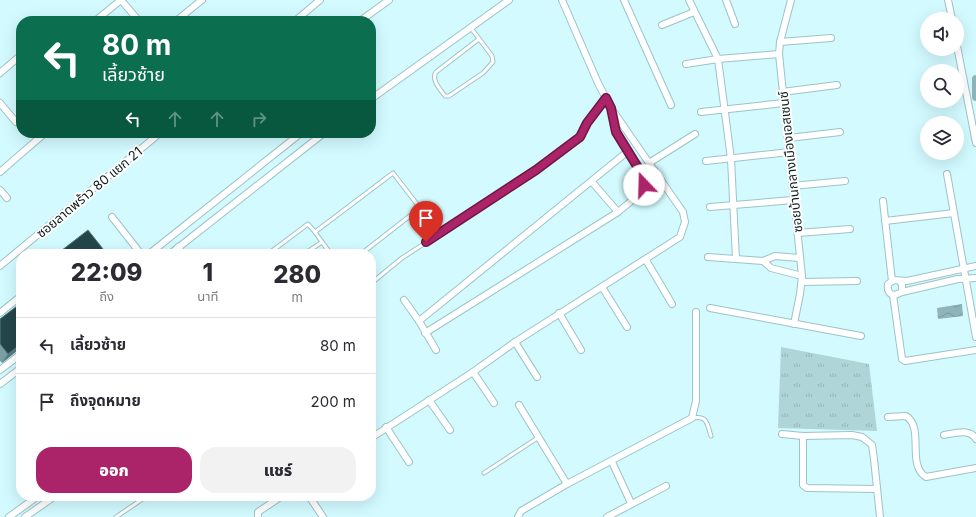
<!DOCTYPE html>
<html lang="th">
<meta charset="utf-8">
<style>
body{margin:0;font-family:Inter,"Noto Sans Thai",sans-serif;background:#f2f2f3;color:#2b2b33;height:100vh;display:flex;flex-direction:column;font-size:15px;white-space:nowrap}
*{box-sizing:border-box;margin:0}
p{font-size:13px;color:#7c7c81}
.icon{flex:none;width:22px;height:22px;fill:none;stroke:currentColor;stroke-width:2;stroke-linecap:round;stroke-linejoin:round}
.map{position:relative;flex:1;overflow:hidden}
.side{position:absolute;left:16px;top:249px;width:360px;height:252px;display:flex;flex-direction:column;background:#fff;border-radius:16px;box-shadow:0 4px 16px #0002}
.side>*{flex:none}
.hud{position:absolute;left:16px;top:16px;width:360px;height:122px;border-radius:16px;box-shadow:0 4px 16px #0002;background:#0b6e4f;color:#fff;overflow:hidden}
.fabs{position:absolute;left:920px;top:12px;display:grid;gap:8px}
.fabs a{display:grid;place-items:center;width:44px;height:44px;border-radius:50%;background:#fff;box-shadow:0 4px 16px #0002;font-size:20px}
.pin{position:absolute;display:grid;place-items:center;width:34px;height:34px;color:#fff;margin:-41px -17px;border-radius:50% 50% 50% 0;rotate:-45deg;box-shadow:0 0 4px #0007}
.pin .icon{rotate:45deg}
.me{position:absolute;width:44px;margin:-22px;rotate:339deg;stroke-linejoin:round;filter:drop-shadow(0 0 3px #0008)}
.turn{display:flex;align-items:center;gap:14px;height:84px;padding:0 20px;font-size:18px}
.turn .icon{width:52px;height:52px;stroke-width:2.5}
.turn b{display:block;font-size:28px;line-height:34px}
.lanes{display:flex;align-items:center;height:38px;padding:0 20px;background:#0003;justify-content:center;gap:20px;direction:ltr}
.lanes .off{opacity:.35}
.eta{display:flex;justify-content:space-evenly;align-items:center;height:68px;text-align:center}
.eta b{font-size:24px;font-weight:800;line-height:28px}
.action{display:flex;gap:8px;margin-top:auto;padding:8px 20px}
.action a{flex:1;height:46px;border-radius:16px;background:#ab2368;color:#fff;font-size:16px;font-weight:800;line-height:46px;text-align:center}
.action a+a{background:#f2f2f3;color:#2b2b33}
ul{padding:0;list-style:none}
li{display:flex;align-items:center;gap:12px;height:56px;padding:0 20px;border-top:1px solid #e1e1e2}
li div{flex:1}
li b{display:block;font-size:15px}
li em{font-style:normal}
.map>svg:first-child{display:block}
</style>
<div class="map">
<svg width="976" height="517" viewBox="0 0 976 517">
<defs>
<pattern id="grass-tufts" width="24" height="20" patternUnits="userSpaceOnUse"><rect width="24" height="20" fill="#afd5d9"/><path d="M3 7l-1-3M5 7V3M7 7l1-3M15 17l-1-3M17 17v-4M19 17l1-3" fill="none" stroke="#95b6ba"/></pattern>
<pattern id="water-waves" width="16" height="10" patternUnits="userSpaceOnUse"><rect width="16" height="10" fill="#8fb4b9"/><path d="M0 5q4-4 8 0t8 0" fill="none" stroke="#7a9a9f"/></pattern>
</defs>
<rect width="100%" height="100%" fill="#d2faff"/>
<polygon fill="url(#grass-tufts)" points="781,347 869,364 877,431 778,428"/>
<polygon fill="url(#water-waves)" points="962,304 963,316 938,319 937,308"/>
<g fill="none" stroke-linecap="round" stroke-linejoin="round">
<polyline stroke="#8fb4b9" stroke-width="8" points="976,79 976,97"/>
<g stroke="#9dc3c8" stroke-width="5">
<g id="service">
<path d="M471 28 492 56 493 62 483 73 449 96H445C440 89 431 80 436 72L479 39"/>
<polyline points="322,242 331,254"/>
<polyline points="268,254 308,224 315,232 393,173 420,208 361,254"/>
<polyline points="304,254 322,242 315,232"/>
<polyline points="374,281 402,258 536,171 580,137 587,123 606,99"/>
<path d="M692 418C708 415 707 424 711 436"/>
<polyline points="484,473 539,437"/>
<polyline points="116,517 147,496"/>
</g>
</g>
<g stroke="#9dc3c8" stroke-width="8">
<g id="minor">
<polyline points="121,0 139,21"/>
<polyline points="624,0 671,105"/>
<polyline points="689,0 718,59 731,159 736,259"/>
<polyline points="726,0 735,24"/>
<polyline points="791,0 780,42 779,54 802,276 800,294 794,324"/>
<polyline points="948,0 952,19"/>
<polyline points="95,21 121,0"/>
<polyline points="176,21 202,0"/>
<polyline points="295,21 320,0"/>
<polyline points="360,21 389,0"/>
<polyline points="662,25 694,12"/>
<polyline points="780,42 831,38"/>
<polyline points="957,46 976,143"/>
<polyline points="686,64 718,59 779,54"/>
<polyline points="0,73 21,55"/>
<polyline points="782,92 837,85"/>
<polyline points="371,99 509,0"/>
<polyline points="0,103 16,122"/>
<polyline points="701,112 784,103"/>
<polyline points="789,138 840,132"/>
<polyline points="706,161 790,152"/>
<polyline points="649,163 695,134"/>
<polyline points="0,172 45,133"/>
<polyline points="947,174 976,337"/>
<polyline points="592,182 618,212"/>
<polyline points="792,186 845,181"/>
<polyline points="0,190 7,198"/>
<polyline points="883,201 892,281"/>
<polyline points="710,207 793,200"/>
<polyline points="112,217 141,254"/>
<polyline points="885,221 954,213"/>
<polyline points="798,233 850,229"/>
<polyline points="178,247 183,254"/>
<polyline points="149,254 301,133"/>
<polyline points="170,254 324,133"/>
<polyline points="708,257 763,261 775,256 799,258"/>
<polyline points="646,260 672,304"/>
<polyline points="763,261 771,268 802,276"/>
<polyline points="0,266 160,133"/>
<path d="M899 281 902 284V292L895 295C889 295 887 290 888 284L894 280 907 281 976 266"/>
<polyline points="802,282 857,281"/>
<polyline points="602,287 627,327"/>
<polyline points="902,292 958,279 976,278"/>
<polyline points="893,295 902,359 905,361 976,350"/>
<polyline points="404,300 419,321"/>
<polyline points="710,308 861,336"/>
<polyline points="0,313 21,296"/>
<polyline points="559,313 581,350"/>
<polyline points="425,333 618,212 641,193 645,179 616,132 611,110"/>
<polyline points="515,342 537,377"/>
<polyline points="436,350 419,321 627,152"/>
<polyline points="0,370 21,354"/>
<polyline points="473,372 494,403"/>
<polyline points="0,384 21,368"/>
<polyline points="429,400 450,430"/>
<polyline points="519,405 567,484"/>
<path d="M888 417 906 416C925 428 906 465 926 477L976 468"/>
<polyline points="386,427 409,462"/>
<polyline points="782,434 803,436 852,435 862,437 866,440 872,445 874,459 880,517"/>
<path d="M944 435C955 433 970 428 976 439"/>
<polyline points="803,436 803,485 807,488 877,489"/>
<polyline points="371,438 473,372 515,342 680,237 685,222 683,212 611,108 598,83 562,0"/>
<polyline points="612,462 631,503"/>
<polyline points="309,496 323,517"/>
<polyline points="9,517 38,496"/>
<polyline points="25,517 55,496"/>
<polyline points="258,517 258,512 282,496"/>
<polyline points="518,517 521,511 567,484 692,418 696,401 696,312"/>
<polyline points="607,517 666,486"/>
</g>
</g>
<use href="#service" stroke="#fff" stroke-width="3"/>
<use href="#minor" stroke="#fff" stroke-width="6"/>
</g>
<polygon fill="#7ba0a4" points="21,303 21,350 18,350 2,363 0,361 0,319"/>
<polygon fill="#587c80" points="21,344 21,350 18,350 2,363 8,354"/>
<g fill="#24464a" stroke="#587c80">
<polygon points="88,230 107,254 57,254"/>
<polygon points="21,303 21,344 8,354 0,344 0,319"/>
</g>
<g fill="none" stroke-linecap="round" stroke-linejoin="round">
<g stroke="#6f1744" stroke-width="10">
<polyline id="route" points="426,242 536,170 580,137 587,123 606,98 611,108 616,132 645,179 644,185"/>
</g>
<use href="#route" stroke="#ab2368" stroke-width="7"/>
</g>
<g text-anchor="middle" stroke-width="4" stroke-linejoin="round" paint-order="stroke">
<g font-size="13" fill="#0f1e1f" stroke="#fff">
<text transform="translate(790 162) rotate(-96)" y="5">ซอยบ้านกลางเมืองเอสเซนซ์</text>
<text transform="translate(89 192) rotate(-40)" y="5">ซอยลาดพร้าว 80 แยก 21</text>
</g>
</g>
</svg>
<div class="fabs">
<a><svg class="icon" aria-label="sound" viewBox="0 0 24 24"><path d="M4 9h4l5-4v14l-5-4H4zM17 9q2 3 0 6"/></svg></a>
<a><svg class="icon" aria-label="search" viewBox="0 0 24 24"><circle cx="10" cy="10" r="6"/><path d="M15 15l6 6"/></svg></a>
<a><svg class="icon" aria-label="layers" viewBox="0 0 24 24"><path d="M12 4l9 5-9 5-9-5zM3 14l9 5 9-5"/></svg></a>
</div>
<div class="pin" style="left:426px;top:242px;background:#d93025"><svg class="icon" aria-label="arrive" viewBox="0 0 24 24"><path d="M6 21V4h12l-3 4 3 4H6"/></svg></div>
<svg class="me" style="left:644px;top:185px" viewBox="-20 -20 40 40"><circle r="19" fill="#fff"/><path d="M0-13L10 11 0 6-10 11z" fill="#ab2368"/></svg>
<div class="hud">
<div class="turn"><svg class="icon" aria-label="left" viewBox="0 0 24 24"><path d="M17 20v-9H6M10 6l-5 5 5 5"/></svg><div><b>80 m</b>เลี้ยวซ้าย</div></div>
<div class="lanes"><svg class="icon" aria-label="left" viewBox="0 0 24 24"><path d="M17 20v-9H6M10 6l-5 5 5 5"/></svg><svg class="icon off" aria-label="ahead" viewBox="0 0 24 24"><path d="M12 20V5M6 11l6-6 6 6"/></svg><svg class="icon off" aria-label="ahead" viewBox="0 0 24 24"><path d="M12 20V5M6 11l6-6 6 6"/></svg><svg class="icon off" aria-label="right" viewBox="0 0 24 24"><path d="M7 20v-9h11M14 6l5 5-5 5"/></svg></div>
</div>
<section class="side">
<div class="eta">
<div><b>22:09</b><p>ถึง</p></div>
<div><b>1</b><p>นาที</p></div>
<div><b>280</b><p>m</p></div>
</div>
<ul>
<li><svg class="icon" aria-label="left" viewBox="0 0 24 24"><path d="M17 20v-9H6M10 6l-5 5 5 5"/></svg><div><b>เลี้ยวซ้าย</b></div><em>80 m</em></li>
<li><svg class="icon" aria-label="arrive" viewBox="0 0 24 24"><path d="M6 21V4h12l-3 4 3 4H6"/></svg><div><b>ถึงจุดหมาย</b></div><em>200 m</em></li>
</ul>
<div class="action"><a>ออก</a><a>แชร์</a></div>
</section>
</div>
